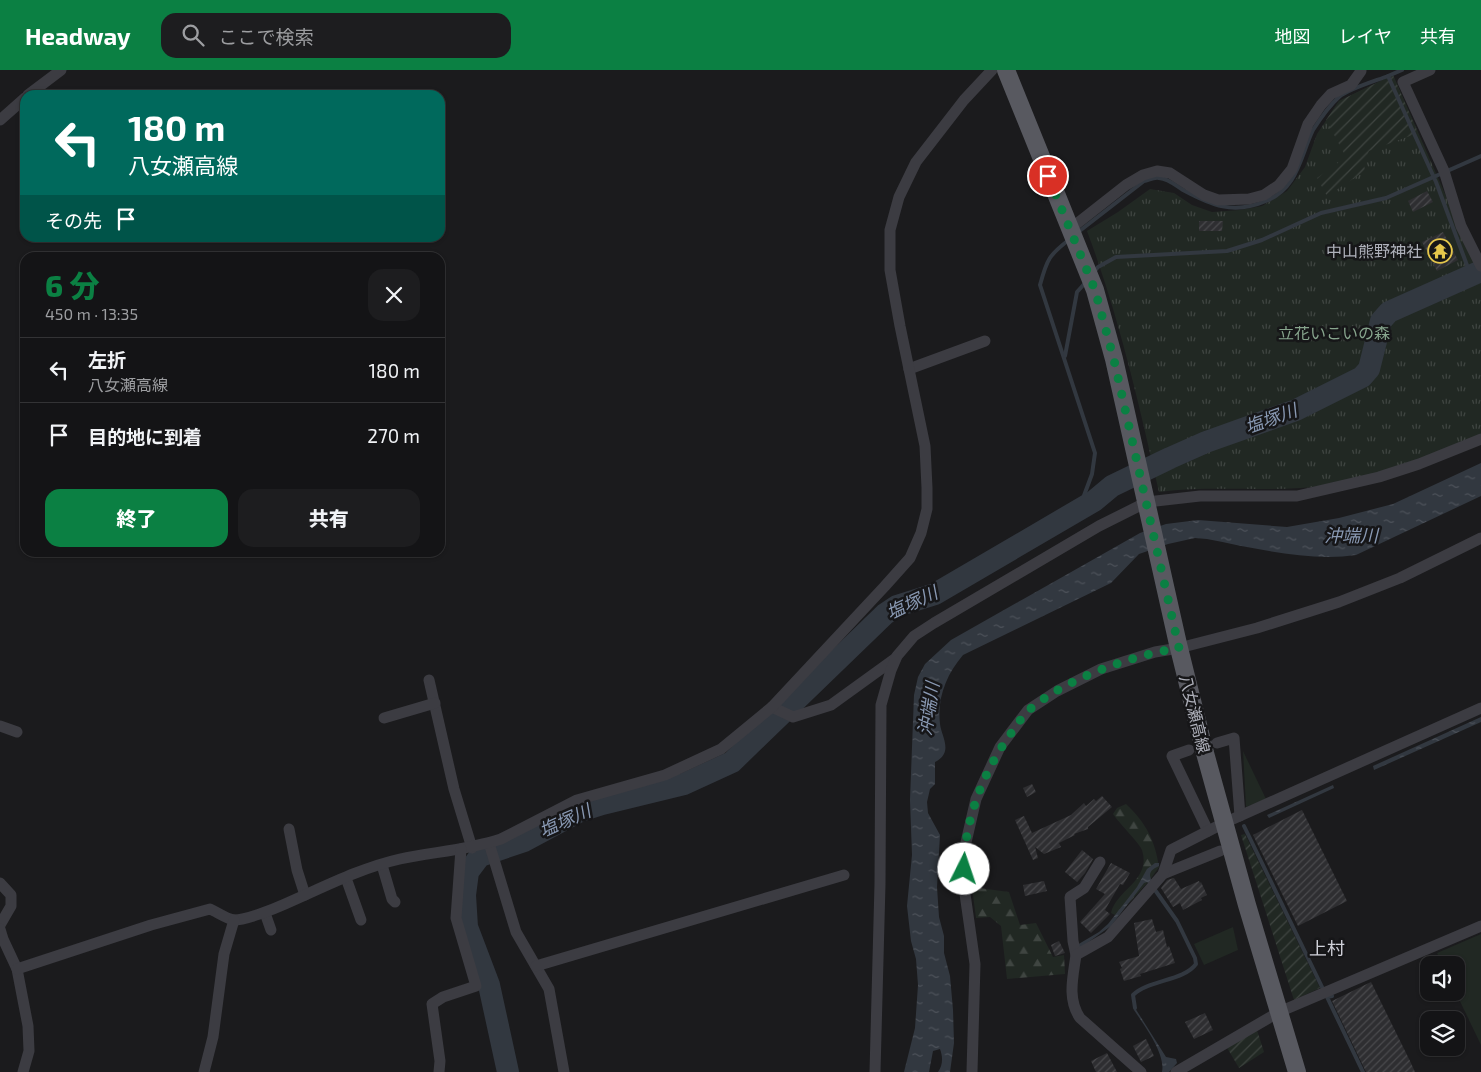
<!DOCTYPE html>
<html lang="ja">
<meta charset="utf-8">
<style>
body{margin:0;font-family:"Exo 2","Noto Sans JP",sans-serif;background:#1d1d1f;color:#f1f3f6;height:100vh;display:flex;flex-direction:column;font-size:19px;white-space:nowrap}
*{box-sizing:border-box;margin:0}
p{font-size:16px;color:#9d9ea1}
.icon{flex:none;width:28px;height:28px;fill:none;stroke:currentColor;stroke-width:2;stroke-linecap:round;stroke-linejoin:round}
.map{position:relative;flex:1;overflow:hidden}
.side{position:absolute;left:20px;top:182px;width:425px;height:305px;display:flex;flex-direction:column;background:#141416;border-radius:15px;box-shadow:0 1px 4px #0004,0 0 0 1px #333335}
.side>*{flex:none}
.top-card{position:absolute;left:20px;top:20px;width:425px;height:152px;border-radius:15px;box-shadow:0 1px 4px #0004,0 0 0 1px #333335;background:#00695c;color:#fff;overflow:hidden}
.fabs{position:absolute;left:1420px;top:886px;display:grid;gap:10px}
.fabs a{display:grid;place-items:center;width:45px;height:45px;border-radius:10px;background:#141416;box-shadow:0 1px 4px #0004,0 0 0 1px #333335;font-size:25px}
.pin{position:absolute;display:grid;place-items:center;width:42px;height:42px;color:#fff;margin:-21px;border:2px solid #fff;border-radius:50%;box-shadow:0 1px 5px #0007}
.me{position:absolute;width:55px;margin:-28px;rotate:4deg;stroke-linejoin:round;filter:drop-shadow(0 0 4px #0008)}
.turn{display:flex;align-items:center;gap:18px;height:105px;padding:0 25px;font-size:22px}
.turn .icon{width:65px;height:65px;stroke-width:2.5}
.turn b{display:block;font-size:35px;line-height:42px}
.then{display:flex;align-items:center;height:48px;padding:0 25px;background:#0003;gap:10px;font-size:19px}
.round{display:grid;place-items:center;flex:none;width:52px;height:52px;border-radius:15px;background:#1d1d1f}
.headline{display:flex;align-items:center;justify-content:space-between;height:85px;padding:0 25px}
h1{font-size:30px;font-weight:800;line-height:38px;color:#0b8043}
.button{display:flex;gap:10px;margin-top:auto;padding:10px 25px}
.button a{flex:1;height:58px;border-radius:15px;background:#0b8043;color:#fff;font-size:20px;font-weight:800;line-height:58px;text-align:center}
.button a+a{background:#1d1d1f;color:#f1f3f6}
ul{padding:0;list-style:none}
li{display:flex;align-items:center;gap:15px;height:65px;padding:0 25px;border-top:1px solid #333335}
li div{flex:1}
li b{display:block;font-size:19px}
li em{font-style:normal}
header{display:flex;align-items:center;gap:30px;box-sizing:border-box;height:70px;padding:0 25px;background:#0b8043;color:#fff}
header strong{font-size:24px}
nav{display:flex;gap:28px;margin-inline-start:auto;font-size:18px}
.search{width:350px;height:45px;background:#1d1d1f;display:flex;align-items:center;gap:12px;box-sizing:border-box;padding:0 18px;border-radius:15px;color:#9d9ea1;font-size:19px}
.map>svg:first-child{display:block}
</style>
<header>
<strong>Headway</strong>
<div class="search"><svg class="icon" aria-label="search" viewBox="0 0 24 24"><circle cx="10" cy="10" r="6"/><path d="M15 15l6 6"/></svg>ここで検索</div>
<nav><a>地図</a><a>レイヤ</a><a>共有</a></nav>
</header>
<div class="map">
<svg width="1481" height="1002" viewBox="0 0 1481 1002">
<defs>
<pattern id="forest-firs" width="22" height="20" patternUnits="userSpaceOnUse" patternTransform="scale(1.25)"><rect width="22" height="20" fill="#212823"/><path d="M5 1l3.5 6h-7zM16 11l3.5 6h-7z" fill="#3f4541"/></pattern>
<pattern id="park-tufts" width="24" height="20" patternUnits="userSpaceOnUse" patternTransform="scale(1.25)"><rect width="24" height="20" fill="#212823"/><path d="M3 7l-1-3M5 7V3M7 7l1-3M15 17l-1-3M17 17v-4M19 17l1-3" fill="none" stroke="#3f4541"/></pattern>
<pattern id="garden-furrows" width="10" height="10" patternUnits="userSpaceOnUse" patternTransform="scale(1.25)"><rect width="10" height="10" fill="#212823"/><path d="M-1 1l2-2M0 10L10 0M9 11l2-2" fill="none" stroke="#3f4541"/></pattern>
<pattern id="water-ripples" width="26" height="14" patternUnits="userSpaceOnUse" patternTransform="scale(1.25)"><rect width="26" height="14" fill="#323840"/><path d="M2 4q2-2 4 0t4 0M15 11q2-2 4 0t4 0" fill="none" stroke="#4d525a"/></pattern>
<pattern id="building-hatch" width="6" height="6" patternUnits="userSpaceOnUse" patternTransform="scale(1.25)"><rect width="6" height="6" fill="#2e2e31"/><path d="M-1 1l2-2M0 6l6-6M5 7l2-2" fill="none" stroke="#4a4a4d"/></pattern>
</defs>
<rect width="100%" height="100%" fill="#1b1b1d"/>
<g fill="#212823">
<polygon points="1243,681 1266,729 1246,737"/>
<polygon points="1233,857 1238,880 1204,895 1194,874"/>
<polygon points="1481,864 1481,975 1456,923 1456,895 1443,895 1437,883"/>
</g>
<g fill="url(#forest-firs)">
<path d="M1126 734C1146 753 1155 770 1159 797L1149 811 1117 846 1111 843C1116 820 1152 810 1142 780 1140 774 1119 753 1113 744L1117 738Z"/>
<polygon points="972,817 1009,822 1020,855 1036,853 1053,887 1064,885 1065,904 1007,909 1001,856 990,847 976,848"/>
</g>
<path fill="url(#park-tufts)" d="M1393 5 1481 206V365C1424 389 1362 415 1300 418 1253 421 1206 416 1159 422 1139 334 1119 246 1087 161L1118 142 1150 119 1174 123 1192 135 1212 142 1240 140 1262 136 1287 121 1305 97 1317 64 1339 31Z"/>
<g fill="url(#garden-furrows)">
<polygon points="1393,5 1418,63 1369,81 1364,94 1365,101 1327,126 1317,108 1346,87 1326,50 1339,31"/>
<polygon points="1245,764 1320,918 1294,930 1241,765"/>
<polygon points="1257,960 1264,982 1239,998 1226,976"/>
</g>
<g fill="url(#water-ripples)">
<path d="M1481 393V426L1356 485C1309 492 1253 478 1207 469L1195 468 1168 474 1139 484 1111 513 963 585C946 605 937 628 940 654 941 663 947 672 945 681 944 686 939 690 935 692V714L930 719 927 732 928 743 940 765 937 817 939 847 944 866V883L950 906 953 940 954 973 950 1002H938C943 995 943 987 940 979L933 981 929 1002H904L915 958 918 915 916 889 911 871 907 836 912 785 910 730 914 625 918 607 925 594 951 570 1140 463 1166 454 1198 450 1287 457 1339 448 1393 434Z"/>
<polygon points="1481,647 1481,652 1374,700 1373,696"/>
<polygon points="1333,715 1334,718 1269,748 1267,745"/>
<path d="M1155 793H1159V796C1145 802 1150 808 1157 819L1155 820 1147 812 1144 813 1111 856 1080 878 1077 875 1099 862 1108 854 1137 817 1147 799Z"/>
<path d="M1135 938 1166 987 1176 989 1177 993 1169 1002H1162C1166 984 1144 955 1134 940Z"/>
</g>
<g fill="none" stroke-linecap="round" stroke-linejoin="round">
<g stroke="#323840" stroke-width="4">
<polyline points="1402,0 1388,6 1436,112 1471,206"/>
<path d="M1077 163 1144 111C1149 110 1154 107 1159 108 1169 109 1175 115 1183 120 1211 135 1233 145 1266 131 1298 118 1300 87 1313 60 1320 49 1329 36 1339 27 1348 19 1375 11 1388 6"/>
<path d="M1070 169C1049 185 1047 189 1040 215L1095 383 1092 404 1079 439"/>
<polyline points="1093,203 1098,197 1116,187 1227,181 1262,170 1321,143 1386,128 1481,86"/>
<polyline points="1065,286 1077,222 1086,212"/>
<polyline points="1244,756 1323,919"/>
<polyline points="1332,926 1327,927 1363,1002"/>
<path d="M1135 938 1133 925C1148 910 1184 911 1196 894L1195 888 1177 851 1155 820"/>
</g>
<polyline stroke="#323840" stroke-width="22" points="508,1002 489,915 467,857 465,825 468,802 480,786 524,771 580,741 602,734 684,714 732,692 885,544 897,536 935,524 1094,431 1112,416 1170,388 1206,372 1296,340 1362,307 1369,299 1381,251 1389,242 1481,201"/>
</g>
<g fill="url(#building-hatch)">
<polygon points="1427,121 1433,132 1413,142 1408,131"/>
<polygon points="1199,151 1223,151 1222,161 1199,161"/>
<polygon points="1443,162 1458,190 1437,201 1422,172"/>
<polygon points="1032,714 1036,722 1027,727 1023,718"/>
<polygon points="1102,726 1112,737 1088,757 1088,759 1074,764 1075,765 1059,773 1061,777 1044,784 1035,777 1038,788 1033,790 1015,750 1024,746 1032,763 1071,745 1084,733 1086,736 1094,729 1096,731"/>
<polygon points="1302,740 1347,831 1298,856 1253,765"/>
<polygon points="1082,780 1093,789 1085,803 1077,812 1065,802"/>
<polygon points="1111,793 1130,803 1123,815 1120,814 1105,840 1110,844 1091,863 1080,852 1105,824 1096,819"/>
<polygon points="1174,808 1181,819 1199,811 1200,813 1201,812 1207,825 1201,828 1202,830 1183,840 1180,833 1173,837 1161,818 1167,810"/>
<polygon points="1044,811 1047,821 1025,826 1023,815"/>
<polygon points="1152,849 1156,862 1163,860 1167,877 1169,876 1175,893 1140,904 1141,906 1124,911 1120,899 1122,898 1119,892 1139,886 1134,853"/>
<polygon points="1059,871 1065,883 1055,886 1051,875"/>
<polygon points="1371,912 1410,991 1415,1002 1366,1002 1332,931"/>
<polygon points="1205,943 1213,960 1194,969 1185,952"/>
<polygon points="1146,969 1154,986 1141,992 1133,976"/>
<polygon points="1107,983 1117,1002 1096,1002 1091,991"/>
</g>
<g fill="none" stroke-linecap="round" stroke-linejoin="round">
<g stroke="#3c3c42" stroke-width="11">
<polyline points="1430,0 1403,12 1444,101 1461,156 1481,196"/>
<polyline points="28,25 61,0"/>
<polyline points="0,50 25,28"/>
<polyline points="1070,159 1126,115 1143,105 1157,101 1170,103 1204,125 1218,130 1249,129 1264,125 1279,115 1292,99 1308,54 1321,35 1331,24 1351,15 1361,1"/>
<polyline points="909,299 985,271"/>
<polyline points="429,610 454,719 472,778"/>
<polyline points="772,637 793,647 831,635 896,588"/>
<polyline points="384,648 435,633"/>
<polyline points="0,656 17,662"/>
<polyline points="1217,673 1234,668 1240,746"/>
<polyline points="1189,680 1172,686 1208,761"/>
<polyline points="289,759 297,800 305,825"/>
<polyline points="489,773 516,862 549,919 564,1002"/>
<polyline points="382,795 392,829 395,832"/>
<polyline points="1163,804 1220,781"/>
<polyline points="346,808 361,850"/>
<polyline points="0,813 11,825 11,836 0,855"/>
<polyline points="265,843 271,860"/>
<polyline points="0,859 3,869 17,899 28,956 29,981 23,1002"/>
<polyline points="1076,885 1073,871 1070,827 1084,818 1100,792"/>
<polyline points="536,896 844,805"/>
<path d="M17 899 151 855 210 839C217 842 227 849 234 850 246 850 274 839 285 834 322 818 360 798 400 789 433 782 468 780 501 769L577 730 665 705 721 679 772 637 885 516 910 488 921 463 927 439V418L925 376 900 256 890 200V160L899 127 916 92 964 30 992 0"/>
<polyline points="204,1002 213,967 224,884 234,850"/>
<polyline points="439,1002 440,991 432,934 443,927 476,916 456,848 461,779"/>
<polyline points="875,1002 880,814 881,635 891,600 897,586 914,566 934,553 1099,456 1147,432 1200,426 1297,426 1379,407 1419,394 1481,369"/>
<polyline points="972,1002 975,894 964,817 964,781 976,729 1000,677 1028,640 1057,621 1101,599 1155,582 1179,578 1257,558 1339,532 1400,508 1481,468"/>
<path d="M1141 1002 1080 948C1067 929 1073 907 1076 885L1108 867 1163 804 1171 780 1224 753 1481 638"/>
<polyline points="1176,1002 1279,942 1481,856"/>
</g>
<polyline stroke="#585960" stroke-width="18" points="1006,0 1095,220 1114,289 1178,574 1205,683 1247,835 1297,1002"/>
</g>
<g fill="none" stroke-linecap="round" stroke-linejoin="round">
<path stroke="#0b8043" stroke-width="9" stroke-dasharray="0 16.2" d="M964 799C964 749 985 697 1015 658 1019 652 1024 644 1029 640 1065 609 1133 585 1179 578L1114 290 1095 220 1048 106"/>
</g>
<defs>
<g id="temple-ring" transform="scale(1.25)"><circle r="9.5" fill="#161618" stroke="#e5c64b" stroke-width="1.5"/><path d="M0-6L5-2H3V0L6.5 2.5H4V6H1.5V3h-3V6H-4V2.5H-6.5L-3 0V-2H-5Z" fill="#e5c64b"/></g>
</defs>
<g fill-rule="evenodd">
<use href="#temple-ring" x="1440" y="181"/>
</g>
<g text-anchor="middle" stroke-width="5" stroke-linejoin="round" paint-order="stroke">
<g font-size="16" fill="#afb1bb" stroke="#161618" text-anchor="end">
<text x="1422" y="187">中山熊野神社</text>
</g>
<g font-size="16" fill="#87a58d" stroke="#161618">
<text x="1334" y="269">立花いこいの森</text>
</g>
<g font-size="16" fill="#afb1bb" stroke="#161618">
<text transform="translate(1195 644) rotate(76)" y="6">八女瀬高線</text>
</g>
<g font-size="18" font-style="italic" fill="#8999b3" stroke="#161618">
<text transform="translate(1271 349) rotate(-20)" y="6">塩塚川</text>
<text x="1351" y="472">沖端川</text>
<text transform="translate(912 533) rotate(-25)" y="6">塩塚川</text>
<text transform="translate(929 639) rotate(-81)" y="6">沖端川</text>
<text transform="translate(565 751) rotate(-24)" y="6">塩塚川</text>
</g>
<g font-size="18" fill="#cfd0d8" stroke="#161618">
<text x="1327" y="885">上村</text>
</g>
</g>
</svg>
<div class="fabs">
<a><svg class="icon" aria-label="sound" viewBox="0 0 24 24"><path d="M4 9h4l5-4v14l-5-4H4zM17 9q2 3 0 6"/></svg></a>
<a><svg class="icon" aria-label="layers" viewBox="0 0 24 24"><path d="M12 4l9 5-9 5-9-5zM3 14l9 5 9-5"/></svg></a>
</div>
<div class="pin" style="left:1048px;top:106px;background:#d93025"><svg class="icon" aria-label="arrive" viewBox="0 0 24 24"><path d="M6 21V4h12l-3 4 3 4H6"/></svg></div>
<svg class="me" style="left:964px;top:799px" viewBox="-20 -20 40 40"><circle r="19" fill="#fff"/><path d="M0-13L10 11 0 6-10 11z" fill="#0b8043"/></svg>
<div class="top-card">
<div class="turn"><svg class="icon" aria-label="left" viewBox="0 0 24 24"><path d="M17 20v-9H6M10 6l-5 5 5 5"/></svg><div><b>180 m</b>八女瀬高線</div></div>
<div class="then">その先<svg class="icon" aria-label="arrive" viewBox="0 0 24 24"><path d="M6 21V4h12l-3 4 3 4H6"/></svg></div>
</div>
<section class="side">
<div class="headline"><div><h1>6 分</h1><p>450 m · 13:35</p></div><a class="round"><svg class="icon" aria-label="close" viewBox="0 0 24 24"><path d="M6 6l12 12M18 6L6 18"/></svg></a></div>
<ul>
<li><svg class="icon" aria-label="left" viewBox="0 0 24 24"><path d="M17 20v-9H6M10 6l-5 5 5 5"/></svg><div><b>左折</b><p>八女瀬高線</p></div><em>180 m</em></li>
<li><svg class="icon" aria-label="arrive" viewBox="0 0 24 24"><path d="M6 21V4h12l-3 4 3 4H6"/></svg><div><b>目的地に到着</b></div><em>270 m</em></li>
</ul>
<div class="button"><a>終了</a><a>共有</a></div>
</section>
</div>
